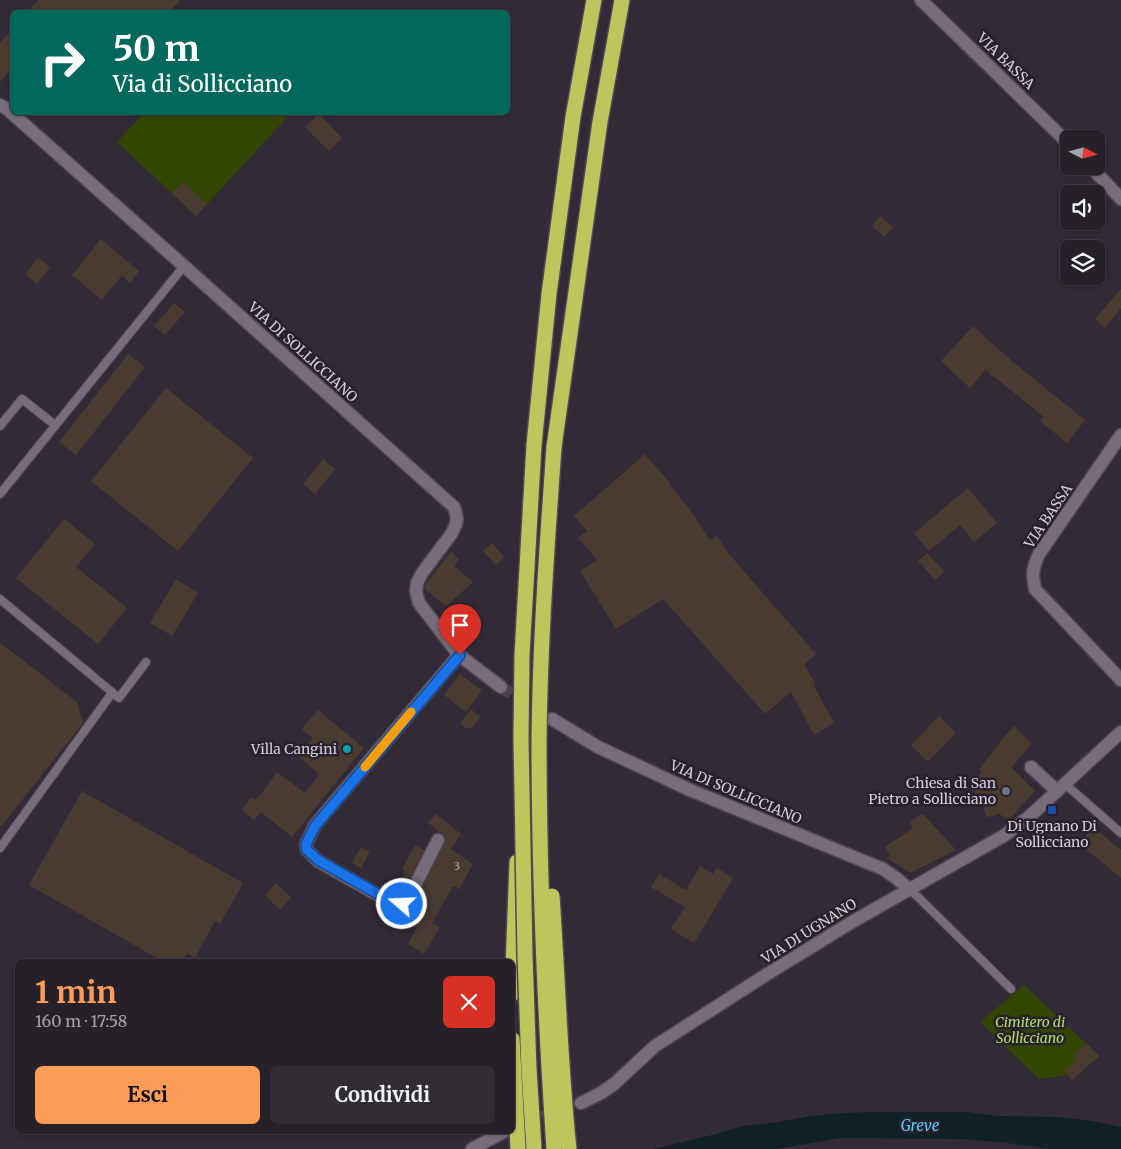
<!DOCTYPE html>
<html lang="it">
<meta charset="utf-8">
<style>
body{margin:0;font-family:Merriweather,serif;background:#322d35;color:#f1f3f6;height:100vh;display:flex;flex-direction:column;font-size:19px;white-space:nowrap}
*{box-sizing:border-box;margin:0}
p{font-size:16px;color:#a4a3a8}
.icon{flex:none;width:28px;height:28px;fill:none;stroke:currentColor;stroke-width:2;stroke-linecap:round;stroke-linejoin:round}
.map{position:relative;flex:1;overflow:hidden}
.side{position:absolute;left:15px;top:959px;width:500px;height:175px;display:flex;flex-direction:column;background:#262029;border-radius:8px;box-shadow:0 1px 4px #0004,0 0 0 1px #423e46}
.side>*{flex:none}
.top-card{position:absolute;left:10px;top:10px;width:500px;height:105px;border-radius:8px;box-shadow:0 1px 4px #0004,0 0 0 1px #423e46;background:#00695c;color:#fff;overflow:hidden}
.needle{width:32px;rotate:96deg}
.buttons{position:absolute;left:1060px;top:130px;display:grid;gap:10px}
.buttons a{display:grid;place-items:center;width:45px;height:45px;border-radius:8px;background:#262029;box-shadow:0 1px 4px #0004,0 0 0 1px #423e46;font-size:25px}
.pin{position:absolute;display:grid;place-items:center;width:42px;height:42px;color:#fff;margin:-51px -21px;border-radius:50% 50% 50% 0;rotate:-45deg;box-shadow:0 0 5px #0007}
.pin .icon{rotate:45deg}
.me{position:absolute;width:55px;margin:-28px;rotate:289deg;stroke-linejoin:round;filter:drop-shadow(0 0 4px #0008)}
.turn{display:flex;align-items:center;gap:18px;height:105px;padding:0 20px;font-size:22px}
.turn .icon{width:65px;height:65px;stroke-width:2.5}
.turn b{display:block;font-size:35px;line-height:42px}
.round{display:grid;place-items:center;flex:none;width:52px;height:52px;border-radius:8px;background:#322d35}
.overview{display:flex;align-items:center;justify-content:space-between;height:85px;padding:0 20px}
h1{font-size:30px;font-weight:700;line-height:38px;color:#fd9c56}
.action{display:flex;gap:10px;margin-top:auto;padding:10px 20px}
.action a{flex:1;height:58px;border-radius:8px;background:#fd9c56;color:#111;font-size:20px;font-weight:700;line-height:58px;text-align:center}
.action a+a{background:#322d35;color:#f1f3f6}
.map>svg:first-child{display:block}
</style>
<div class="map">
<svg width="1121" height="1149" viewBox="0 0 1121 1149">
<rect width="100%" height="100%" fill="#332a37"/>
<g fill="#324601">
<polygon points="144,113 291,113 196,216 117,142"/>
<polygon points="1024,985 1099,1056 1072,1080 1067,1075 1039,1079 980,1022"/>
</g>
<polygon fill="#0f2026" points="873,1112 969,1112 997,1116 1058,1117 1092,1121 1121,1127 1121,1149 1052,1149 1000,1142 960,1139 841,1138 776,1149 654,1149 712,1135 743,1126 772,1123 811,1116 841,1113"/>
<g fill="#4a3b31">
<polygon points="38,0 180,0 169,12 27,12"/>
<polygon points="12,29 12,68 0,82 0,43"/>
<polygon points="319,114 342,138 329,151 305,127"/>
<polygon points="183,182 207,204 196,216 172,193"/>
<polygon points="880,216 893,227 884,237 872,226"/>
<polygon points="101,239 139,271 130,283 122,275 102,300 72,275"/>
<polygon points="38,257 50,267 37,284 25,274"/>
<polygon points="1121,289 1121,308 1105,328 1095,319"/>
<polygon points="174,303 185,312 165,335 154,326"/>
<polygon points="973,326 1013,362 1085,420 1067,443 1040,421 1044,417 993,376 992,377 986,369 970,388 941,361"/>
<polygon points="128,354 145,367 76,455 59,442"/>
<polygon points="166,388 253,458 178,551 91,481"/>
<polygon points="645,454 670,483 669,484 688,507 710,540 717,536 728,553 816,654 804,665 815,683 813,684 834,723 814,735 791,692 765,714 663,599 616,629 580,571 597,560 578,538 587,531 574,516"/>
<polygon points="323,459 335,469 315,494 303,484"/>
<polygon points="968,488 997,523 974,542 960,525 929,551 914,533"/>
<polygon points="64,519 95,544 76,567 127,608 98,644 16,578"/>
<polygon points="492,543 504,557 496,565 483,551"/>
<polygon points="451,552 459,560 454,566 473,582 446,606 425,589 425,585"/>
<polygon points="927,553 944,571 935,580 918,561"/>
<polygon points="176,579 198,593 172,636 150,623"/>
<polygon points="471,618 478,629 459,641 452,631"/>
<polygon points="0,643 77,702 83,723 0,828"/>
<polygon points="460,674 482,690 466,712 444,695"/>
<polygon points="471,709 480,717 472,728 466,728 460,723"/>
<polygon points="318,710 364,748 292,837 261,812 254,820 242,810 251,797 255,800 261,794 277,772 305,793 319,774 298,756 313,738 302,729"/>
<polygon points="939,716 956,733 928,762 911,745"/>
<polygon points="1014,726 1032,744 1011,767 1035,791 1008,821 999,813 991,817 986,816 984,810 986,801 969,788 982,772 979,770 1003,738"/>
<polygon points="82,791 243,883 220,924 215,921 195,958 187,953 183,961 162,961 29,885"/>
<polygon points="436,814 461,834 450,849 473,864 459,889 453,886 432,923 440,927 424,954 408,944 417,928 410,924 426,898 419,895 445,843 446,839 444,835 428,823"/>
<polygon points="923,814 956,850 910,873 887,858 890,855 885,847 912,829 910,821"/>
<polygon points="1093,827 1121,850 1121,878 1080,844"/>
<polygon points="415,845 424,850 406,886 399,882 405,871 402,869"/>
<polygon points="361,847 370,852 361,868 352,863"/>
<polygon points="700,866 713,874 717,868 733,878 694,943 671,929 685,907 651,887 659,874 686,890"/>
<polygon points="276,883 291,897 280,910 265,895"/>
<polygon points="1086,1043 1099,1056 1072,1080 1064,1071 1077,1060 1073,1056"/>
</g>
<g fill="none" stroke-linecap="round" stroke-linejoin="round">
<g stroke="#4b434f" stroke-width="12" stroke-dasharray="12 6" stroke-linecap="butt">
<polyline points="501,687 545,715"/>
<polyline points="525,1123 581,1103"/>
</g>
<g stroke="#4f4752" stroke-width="10">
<g id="lane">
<polyline points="0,426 22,399 55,425"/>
<polyline points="0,494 184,266"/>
<polyline points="0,599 119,698 146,662"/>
<polyline points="1065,784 1121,833"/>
<polyline points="0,848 112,693"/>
<polyline points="910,890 917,896 1011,989"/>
</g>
</g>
<g stroke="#4f4752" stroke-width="15">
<g id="street">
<polyline points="921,0 1069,144"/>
<path d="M0 105 7 109 184 266 454 507C458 519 458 521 452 533L422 573 417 583 416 592 419 603 459 655 501 687"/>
<polyline points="1090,166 1121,199"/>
<path d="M1121 435 1039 554C1032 570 1032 573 1035 589L1121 680"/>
<polyline points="552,719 598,747 690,790 883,869 896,878 910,890"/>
<polyline points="1031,767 1057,791"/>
<polyline points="438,840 410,895 402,904 392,903 318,861 307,850 306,844 315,825 459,655"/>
<polyline points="581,1103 601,1093 614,1084 655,1046 769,973 852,922 1005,835 1030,816 1121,732"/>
<polyline points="472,1149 505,1131"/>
</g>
</g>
<g stroke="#4f4752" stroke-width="18">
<g id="highway">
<polyline points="534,445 549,294 573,117 594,0"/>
<polyline points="554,447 600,122 622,0"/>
<polyline points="512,994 517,862"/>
</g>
</g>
<use href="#lane" stroke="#766c7b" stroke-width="8"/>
<use href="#street" stroke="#766c7b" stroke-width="12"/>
<use href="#highway" stroke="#bcc65c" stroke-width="15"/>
<g stroke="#4f4752" stroke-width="18" stroke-linecap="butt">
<g id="highway-bridge">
<polyline points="534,445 522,655 521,738 525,955 529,1069 534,1149"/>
<path d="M552 896C558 980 560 1065 569 1149"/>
<polyline points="512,1039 518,1149"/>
<path d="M554 1149C545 1013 539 877 539 741 540 643 547 545 554 447"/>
</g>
</g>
<use href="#highway-bridge" stroke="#bcc65c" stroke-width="15"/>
</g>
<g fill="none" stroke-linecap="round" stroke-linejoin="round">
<g stroke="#114b97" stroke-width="12">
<polyline id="route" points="402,904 392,902 318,860 307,850 306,844 315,826 460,655"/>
</g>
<use href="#route" stroke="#1a73e8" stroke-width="9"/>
<polyline stroke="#f59e0b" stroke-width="9" points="365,767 411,712"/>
</g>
<circle fill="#0f9aa8" stroke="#29202d" stroke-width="2" cx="347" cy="749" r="5"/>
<circle fill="#6b7280" stroke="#29202d" stroke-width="2" cx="1006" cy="791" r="5"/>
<rect fill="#1a4fb4" stroke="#29202d" stroke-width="2" x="1047" y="805" width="10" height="10" rx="2.5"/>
<g text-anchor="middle" stroke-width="5" stroke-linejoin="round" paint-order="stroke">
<g font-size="11" fill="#b2aaae">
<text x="457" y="870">3</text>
</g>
<g font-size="14" fill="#d5cfd8" stroke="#29202d">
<text transform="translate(1006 61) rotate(44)" y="5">VIA BASSA</text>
<text transform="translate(303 352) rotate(42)" y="5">VIA DI SOLLICCIANO</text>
<text transform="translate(1048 516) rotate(-56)" y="5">VIA BASSA</text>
<text transform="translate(736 792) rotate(23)" y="5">VIA DI SOLLICCIANO</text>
<text transform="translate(809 931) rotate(-32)" y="5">VIA DI UGNANO</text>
</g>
<g font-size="14" fill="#d5cfd8" stroke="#29202d" text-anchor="end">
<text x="337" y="754">Villa Cangini</text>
<text x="996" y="788">Chiesa di San<tspan x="996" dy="16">Pietro a Sollicciano</tspan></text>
<text x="1052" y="831" text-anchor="middle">Di Ugnano Di<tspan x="1052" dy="16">Sollicciano</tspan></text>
</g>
<g font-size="14" font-style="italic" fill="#b5e063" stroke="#29202d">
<text x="1030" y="1027">Cimitero di<tspan x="1030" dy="16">Sollicciano</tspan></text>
</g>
<g font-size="15" font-style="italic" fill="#4ed5fe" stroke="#29202d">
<text x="920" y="1131">Greve</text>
</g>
</g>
</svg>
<div class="buttons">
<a><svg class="needle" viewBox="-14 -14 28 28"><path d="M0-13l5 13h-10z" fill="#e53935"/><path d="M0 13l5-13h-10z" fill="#a4a3a8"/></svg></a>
<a><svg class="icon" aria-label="sound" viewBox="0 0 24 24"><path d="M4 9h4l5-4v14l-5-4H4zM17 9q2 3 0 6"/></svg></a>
<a><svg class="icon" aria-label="layers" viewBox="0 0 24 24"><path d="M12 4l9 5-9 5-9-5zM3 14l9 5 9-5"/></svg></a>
</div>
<div class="pin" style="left:460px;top:655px;background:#d93025"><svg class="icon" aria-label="arrive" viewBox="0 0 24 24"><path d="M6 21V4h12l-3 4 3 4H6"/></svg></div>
<svg class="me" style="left:402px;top:904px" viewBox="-20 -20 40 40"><circle r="17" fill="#1a73e8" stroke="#fff" stroke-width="3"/><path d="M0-11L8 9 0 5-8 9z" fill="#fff"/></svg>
<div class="top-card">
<div class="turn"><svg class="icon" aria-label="right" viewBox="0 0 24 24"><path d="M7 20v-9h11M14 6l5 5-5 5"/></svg><div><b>50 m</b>Via di Sollicciano</div></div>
</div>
<section class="side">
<div class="overview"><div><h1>1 min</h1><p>160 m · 17:58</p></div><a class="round" style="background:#d93025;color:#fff"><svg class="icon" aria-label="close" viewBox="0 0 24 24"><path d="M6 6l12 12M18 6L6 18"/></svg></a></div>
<div class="action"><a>Esci</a><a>Condividi</a></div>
</section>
</div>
